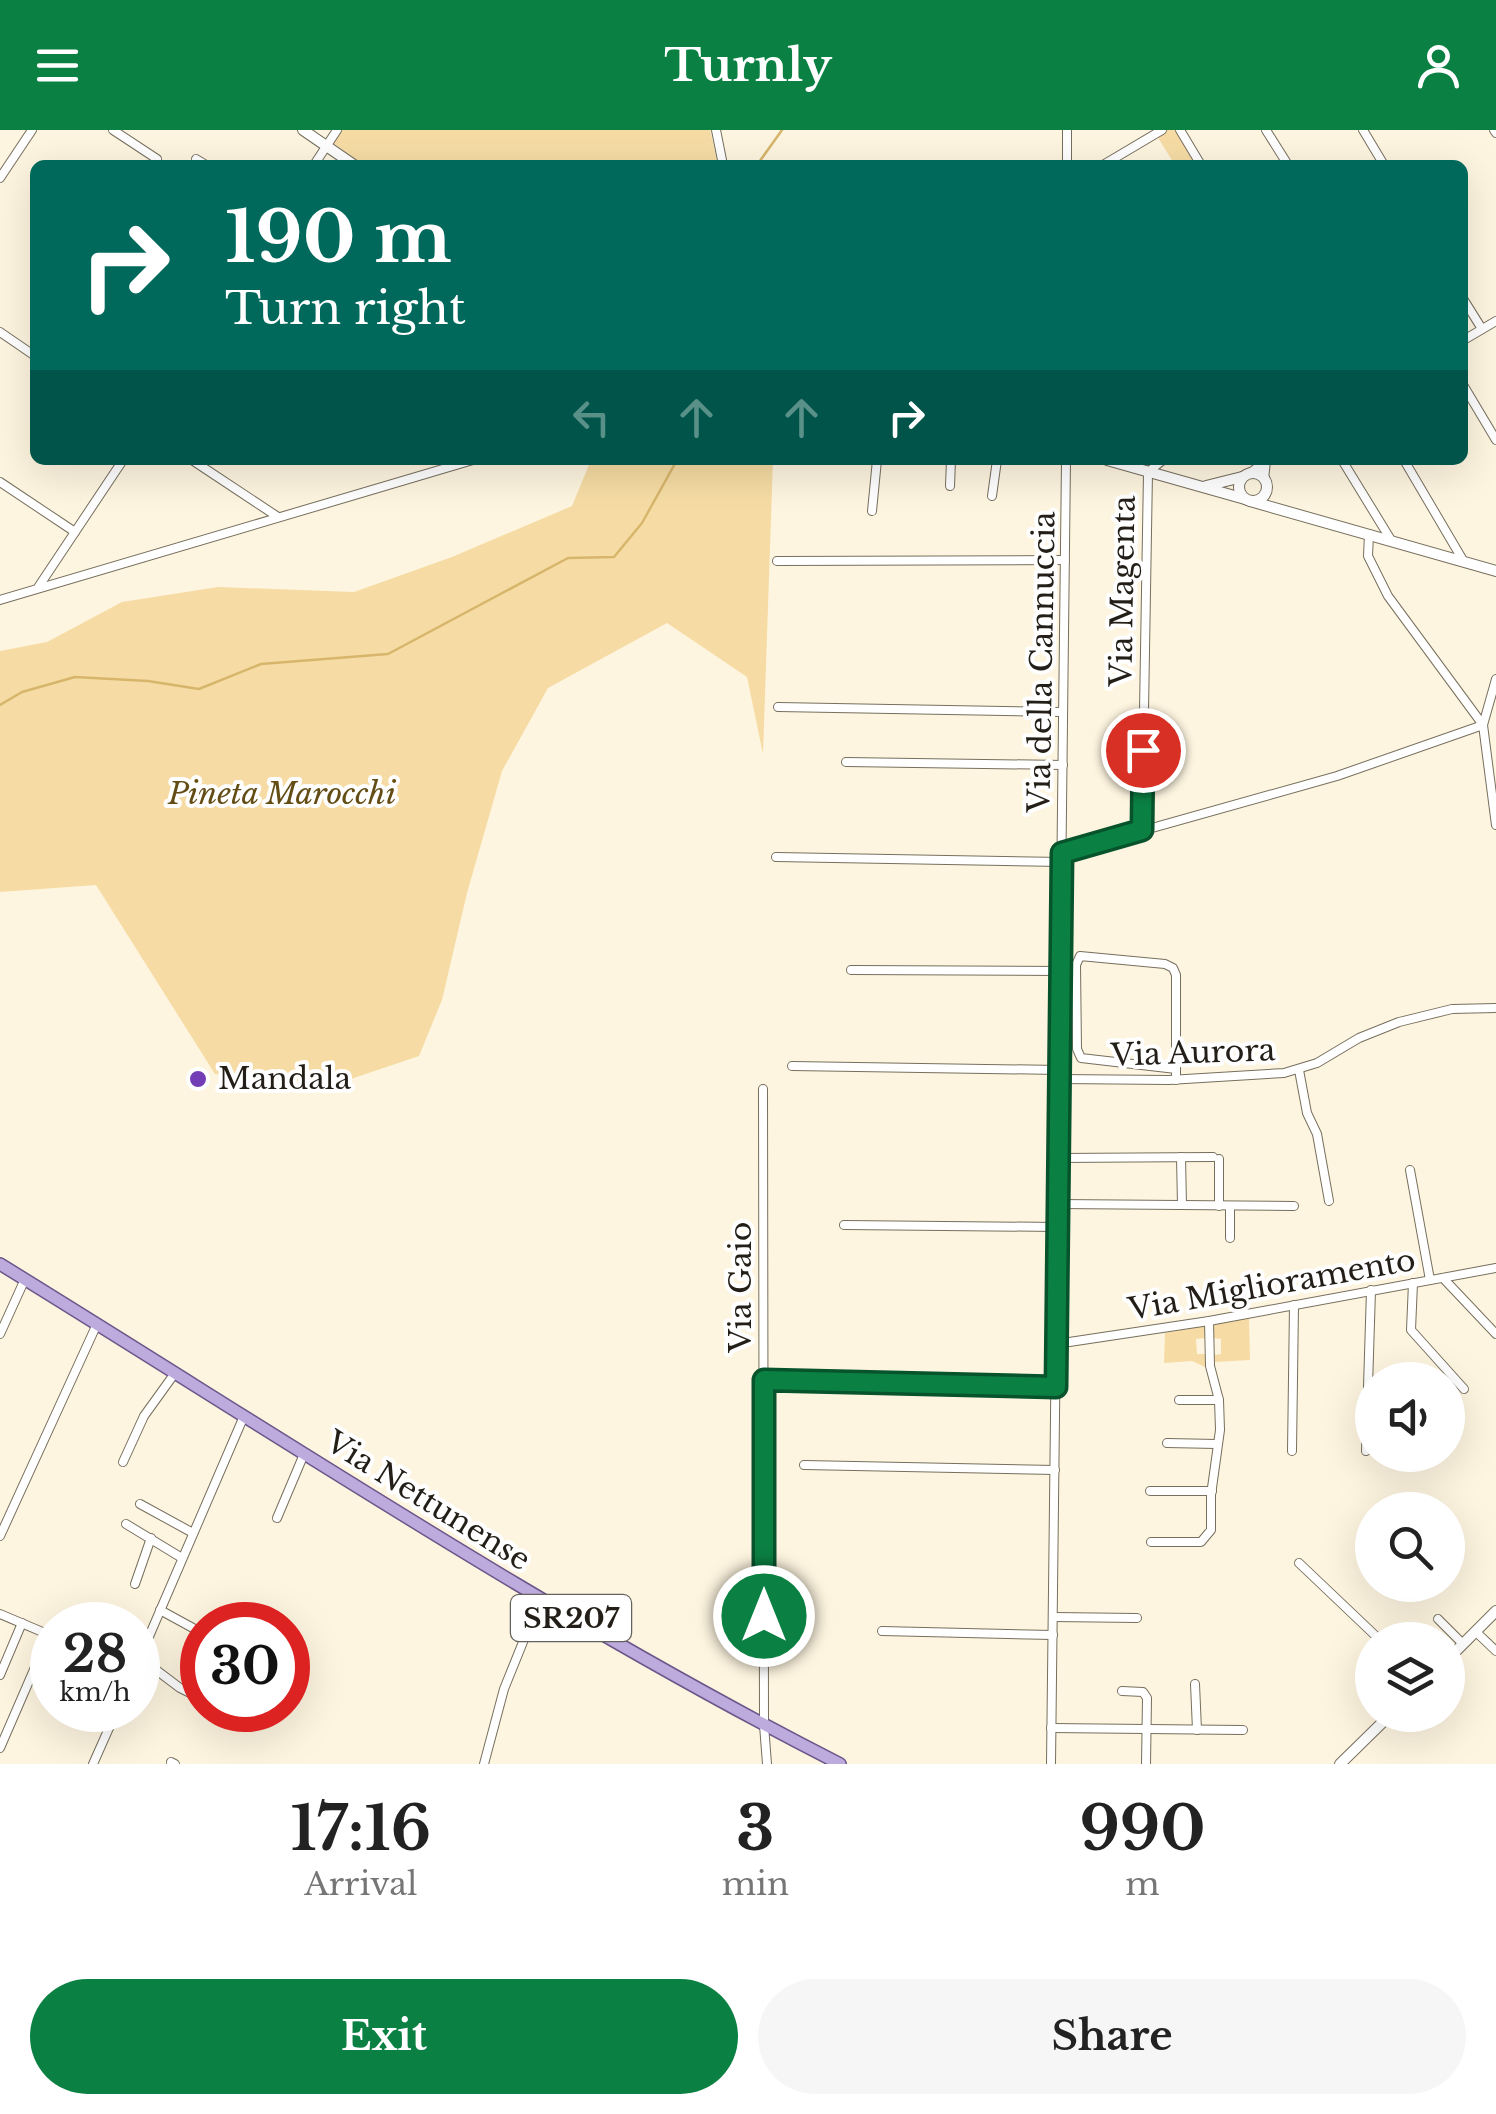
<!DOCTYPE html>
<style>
body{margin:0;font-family:"Libre Baskerville",serif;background:#f6f6f6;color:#222;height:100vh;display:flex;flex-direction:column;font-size:38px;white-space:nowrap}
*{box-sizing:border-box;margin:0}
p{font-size:32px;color:#767676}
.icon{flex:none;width:55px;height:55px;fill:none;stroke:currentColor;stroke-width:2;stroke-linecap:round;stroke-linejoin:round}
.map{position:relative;height:1634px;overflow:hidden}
.side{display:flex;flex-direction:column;background:#fff;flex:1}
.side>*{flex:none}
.banner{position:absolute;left:30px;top:30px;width:1438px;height:305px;border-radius:15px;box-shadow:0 10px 40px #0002;background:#00695c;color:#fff;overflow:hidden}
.controls{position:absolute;left:1355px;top:1232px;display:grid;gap:20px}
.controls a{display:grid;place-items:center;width:110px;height:110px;border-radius:50%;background:#fff;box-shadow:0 10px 40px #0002;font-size:50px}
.speed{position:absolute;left:30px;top:1472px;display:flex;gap:20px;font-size:50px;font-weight:700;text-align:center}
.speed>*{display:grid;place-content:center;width:130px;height:130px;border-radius:50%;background:#fff;box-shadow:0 10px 40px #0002;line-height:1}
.speed small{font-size:25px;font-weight:400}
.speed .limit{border:15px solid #d22;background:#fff;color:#111}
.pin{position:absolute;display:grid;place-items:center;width:85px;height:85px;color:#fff;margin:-42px;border:5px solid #fff;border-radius:50%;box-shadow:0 2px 10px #0007}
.me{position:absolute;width:110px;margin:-55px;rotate:0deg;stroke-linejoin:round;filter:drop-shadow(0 0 8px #0008)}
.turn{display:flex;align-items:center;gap:35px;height:210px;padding:0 30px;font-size:45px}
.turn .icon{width:130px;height:130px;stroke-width:2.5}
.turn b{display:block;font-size:70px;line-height:85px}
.lanes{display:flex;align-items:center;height:95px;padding:0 30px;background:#0003;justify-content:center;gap:50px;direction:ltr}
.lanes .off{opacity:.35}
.eta{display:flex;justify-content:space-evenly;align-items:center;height:170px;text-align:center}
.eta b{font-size:60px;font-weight:800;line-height:70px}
.action{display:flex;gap:20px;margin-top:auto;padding:20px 30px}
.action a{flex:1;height:115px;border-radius:60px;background:#0b8043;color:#fff;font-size:40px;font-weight:800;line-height:115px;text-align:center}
.action a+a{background:#f6f6f6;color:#222}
header{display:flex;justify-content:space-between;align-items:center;height:130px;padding:0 30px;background:#0b8043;color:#fff;font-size:45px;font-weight:800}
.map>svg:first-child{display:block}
</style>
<header><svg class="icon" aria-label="menu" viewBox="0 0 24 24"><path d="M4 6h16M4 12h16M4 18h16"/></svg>Turnly<svg class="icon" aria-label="person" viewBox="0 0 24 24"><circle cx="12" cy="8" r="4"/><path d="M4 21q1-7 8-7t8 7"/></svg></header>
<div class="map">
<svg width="1496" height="1634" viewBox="0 0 1496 1634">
<rect width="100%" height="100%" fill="#fef5e0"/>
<g fill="#f6dca4">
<polygon points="342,0 710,0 718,35 364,35 333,13"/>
<polygon points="1167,0 1175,0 1196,35 1175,35 1157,6"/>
<polygon points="591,330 773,330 763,624 747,547 667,493 548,558 502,641 467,763 442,870 419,926 342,952 260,951 215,944 96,755 0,762 0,521 47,512 122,472 218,457 354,462 452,427 572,376"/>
<polygon points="1249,1188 1250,1230 1215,1232 1214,1225 1221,1224 1221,1209 1214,1208 1214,1195"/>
<polygon points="1205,1196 1205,1208 1196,1209 1197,1224 1205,1224 1205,1237 1192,1231 1164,1233 1165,1203"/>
</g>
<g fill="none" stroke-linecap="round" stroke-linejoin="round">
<g stroke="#d7b66c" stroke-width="2.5">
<polyline points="757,35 782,0"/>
<polyline points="0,575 22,562 75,547 148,551 199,559 261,534 388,524 568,428 614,427 642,393 677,330"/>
</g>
<g stroke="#776f5d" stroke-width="10">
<g id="street">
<polyline points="113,0 157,29"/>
<polyline points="716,0 723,35"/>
<polyline points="1180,0 1201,35"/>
<polyline points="1266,0 1288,35"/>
<polyline points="1363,0 1384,35"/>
<polyline points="1494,0 1496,3"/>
<polyline points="196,29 206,35"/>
<polyline points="314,35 337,0"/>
<polyline points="1067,35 1067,0"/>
<polyline points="1103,35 1162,0"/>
<polyline points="0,48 32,0"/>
<polyline points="1462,167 1482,199"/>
<polyline points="0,202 35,226"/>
<polyline points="1462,211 1496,191"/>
<polyline points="1462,253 1496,310"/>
<polyline points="192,330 278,387"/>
<polyline points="1342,330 1391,410"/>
<polyline points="1404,330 1464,432"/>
<polyline points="1250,343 1267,330"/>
<polyline points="1264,349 1266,331"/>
<polyline points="0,352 75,402"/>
<polyline points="950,356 951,330"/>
<polyline points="992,366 997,330"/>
<polyline points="872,381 877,330"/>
<polyline points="1369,404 1368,426 1388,466 1483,595 1496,695"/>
<polyline points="777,431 1065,430"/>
<polyline points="39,456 123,330"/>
<polyline points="0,470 473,330"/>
<polyline points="778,577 1063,582"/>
<polyline points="1483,595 1496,549"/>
<polyline points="846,632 1063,635"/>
<polyline points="1142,700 1148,342 1163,330"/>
<polyline points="1063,723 1337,646 1483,595"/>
<polyline points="776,727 1062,732"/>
<polyline points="851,840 1061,841"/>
<polyline points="792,936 1059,940"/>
<polyline points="1299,940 1307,983 1317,1004 1329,1071"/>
<polyline points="1059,949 1169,950 1284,943 1317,933 1359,908 1399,892 1452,879 1496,878"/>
<polyline points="1176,950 1176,845 1173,838 1165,834 1080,826 1076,835 1077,919 1081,928 1176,939"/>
<polyline points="763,959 764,1595 767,1634"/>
<polyline points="1181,1027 1182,1075"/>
<polyline points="1058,1028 1213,1027"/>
<polyline points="1219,1029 1219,1076"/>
<polyline points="1410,1040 1430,1150"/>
<polyline points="1058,1074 1294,1076"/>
<polyline points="1230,1076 1230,1108"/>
<polyline points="844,1095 1057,1097"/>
<polyline points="1443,1148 1496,1204"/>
<polyline points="1413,1153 1411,1200 1464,1259"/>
<polyline points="0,1204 25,1149"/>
<polyline points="1056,1214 1209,1191 1496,1138"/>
<polyline points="764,1251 1056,1257"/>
<polyline points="1179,1270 1219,1270"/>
<polyline points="1167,1313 1217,1314"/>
<polyline points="1292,1321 1294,1175"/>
<polyline points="1366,1321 1371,1160"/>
<polyline points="123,1332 144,1286 175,1243"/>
<polyline points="804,1335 1055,1340"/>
<polyline points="1150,1361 1212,1361"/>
<polyline points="140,1374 193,1403"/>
<polyline points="277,1388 304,1324"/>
<polyline points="126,1394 182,1428"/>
<polyline points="0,1406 97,1194"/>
<polyline points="1151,1412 1201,1412 1211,1400 1211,1365 1220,1300 1219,1270 1210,1236 1209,1191"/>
<polyline points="1299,1433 1380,1510"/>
<polyline points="135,1454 151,1408"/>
<polyline points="160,1480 202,1503"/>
<polyline points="0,1484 52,1506"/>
<polyline points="1053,1487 1137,1488"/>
<polyline points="1438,1489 1463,1514"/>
<polyline points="882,1501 1053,1505"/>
<polyline points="1475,1501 1496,1521"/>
<polyline points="139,1527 180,1558 202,1569"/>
<polyline points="138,1532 244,1286"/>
<polyline points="0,1545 22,1493"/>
<polyline points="1195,1554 1197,1600"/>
<polyline points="1122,1561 1143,1562 1147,1568 1146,1634"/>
<polyline points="1051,1598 1243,1600"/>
<polyline points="0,1618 49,1505"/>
<polyline points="171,1632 175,1634"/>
<polyline points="93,1634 117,1580"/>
<polyline points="484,1634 504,1559 540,1470"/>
<polyline points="1051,1634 1066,330"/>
</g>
</g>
<g stroke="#776f5d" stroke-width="12">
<g id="secondary">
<polyline points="303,0 354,35"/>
<polyline points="1107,330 1245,369"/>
<circle cx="1253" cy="357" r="14"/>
<polyline points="1206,356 1242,347"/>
<polyline points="1250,371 1496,441"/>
<polyline points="1448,1529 1496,1481"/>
<polyline points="1340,1634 1390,1585"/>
</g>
</g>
<g stroke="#6c568a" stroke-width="14">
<path id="primary" d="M0 1134C278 1305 549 1486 840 1634"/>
</g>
<use href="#street" stroke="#fff" stroke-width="8"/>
<use href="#secondary" stroke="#fff" stroke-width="10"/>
<use href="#primary" stroke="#beabde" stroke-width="11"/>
</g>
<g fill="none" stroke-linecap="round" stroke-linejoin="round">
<g stroke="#07532c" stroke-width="25">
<polyline id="route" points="764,1486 764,1250 1056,1257 1062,723 1142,700 1143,620"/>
</g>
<use href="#route" stroke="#0b8043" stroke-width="18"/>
</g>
<circle fill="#733eb5" stroke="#fff" stroke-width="4" cx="198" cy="949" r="10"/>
<g text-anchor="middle" stroke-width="8" stroke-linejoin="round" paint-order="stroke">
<rect fill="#fff" stroke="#65625d" stroke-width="2.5" x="511" y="1465" width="120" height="46" rx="8"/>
<g font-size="28" font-weight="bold" fill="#231f18">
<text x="571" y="1498">SR207</text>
</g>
<g font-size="30" fill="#231f18" stroke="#fff">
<text transform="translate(1123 461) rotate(-89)" y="10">Via Magenta</text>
<text transform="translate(1042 532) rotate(-89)" y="10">Via della Cannuccia</text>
<text transform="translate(1193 923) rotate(-2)" y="10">Via Aurora</text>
<text transform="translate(1272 1155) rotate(-10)" y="10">Via Miglioramento</text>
<text transform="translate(741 1157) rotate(-90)" y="10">Via Gaio</text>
<text transform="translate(428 1371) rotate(32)" y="10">Via Nettunense</text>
</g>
<g font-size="30" font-style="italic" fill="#644d14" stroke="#fff">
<text x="282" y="674">Pineta Marocchi</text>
</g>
<g font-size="30" fill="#231f18" stroke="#fff" text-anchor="start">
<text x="218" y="959">Mandala</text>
</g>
</g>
</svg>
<div class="controls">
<a><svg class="icon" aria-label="sound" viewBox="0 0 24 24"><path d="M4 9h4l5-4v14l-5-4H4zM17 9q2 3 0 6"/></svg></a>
<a><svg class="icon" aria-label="search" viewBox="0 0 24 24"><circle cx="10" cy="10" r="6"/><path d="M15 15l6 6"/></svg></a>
<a><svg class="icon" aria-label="layers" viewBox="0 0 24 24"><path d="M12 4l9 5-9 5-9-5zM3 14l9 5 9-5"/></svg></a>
</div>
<div class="speed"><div>28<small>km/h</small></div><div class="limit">30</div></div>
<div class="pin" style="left:1143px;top:620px;background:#d93025"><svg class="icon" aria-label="arrive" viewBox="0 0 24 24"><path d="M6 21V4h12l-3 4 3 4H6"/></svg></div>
<svg class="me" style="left:764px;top:1486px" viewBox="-20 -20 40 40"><circle r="17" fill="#0b8043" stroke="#fff" stroke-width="3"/><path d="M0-11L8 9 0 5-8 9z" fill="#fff"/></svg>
<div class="banner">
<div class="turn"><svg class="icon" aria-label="right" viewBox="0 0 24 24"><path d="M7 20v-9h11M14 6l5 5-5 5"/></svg><div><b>190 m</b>Turn right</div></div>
<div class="lanes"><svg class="icon off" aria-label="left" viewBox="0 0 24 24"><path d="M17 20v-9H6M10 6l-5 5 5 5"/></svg><svg class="icon off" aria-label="ahead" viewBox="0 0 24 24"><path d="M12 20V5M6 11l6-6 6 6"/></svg><svg class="icon off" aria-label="ahead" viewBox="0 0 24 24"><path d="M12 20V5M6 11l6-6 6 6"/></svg><svg class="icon" aria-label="right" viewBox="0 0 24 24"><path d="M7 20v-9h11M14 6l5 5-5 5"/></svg></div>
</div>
</div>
<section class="side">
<div class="eta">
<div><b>17:16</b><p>Arrival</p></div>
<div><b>3</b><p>min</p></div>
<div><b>990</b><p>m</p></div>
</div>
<div class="action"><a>Exit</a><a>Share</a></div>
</section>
